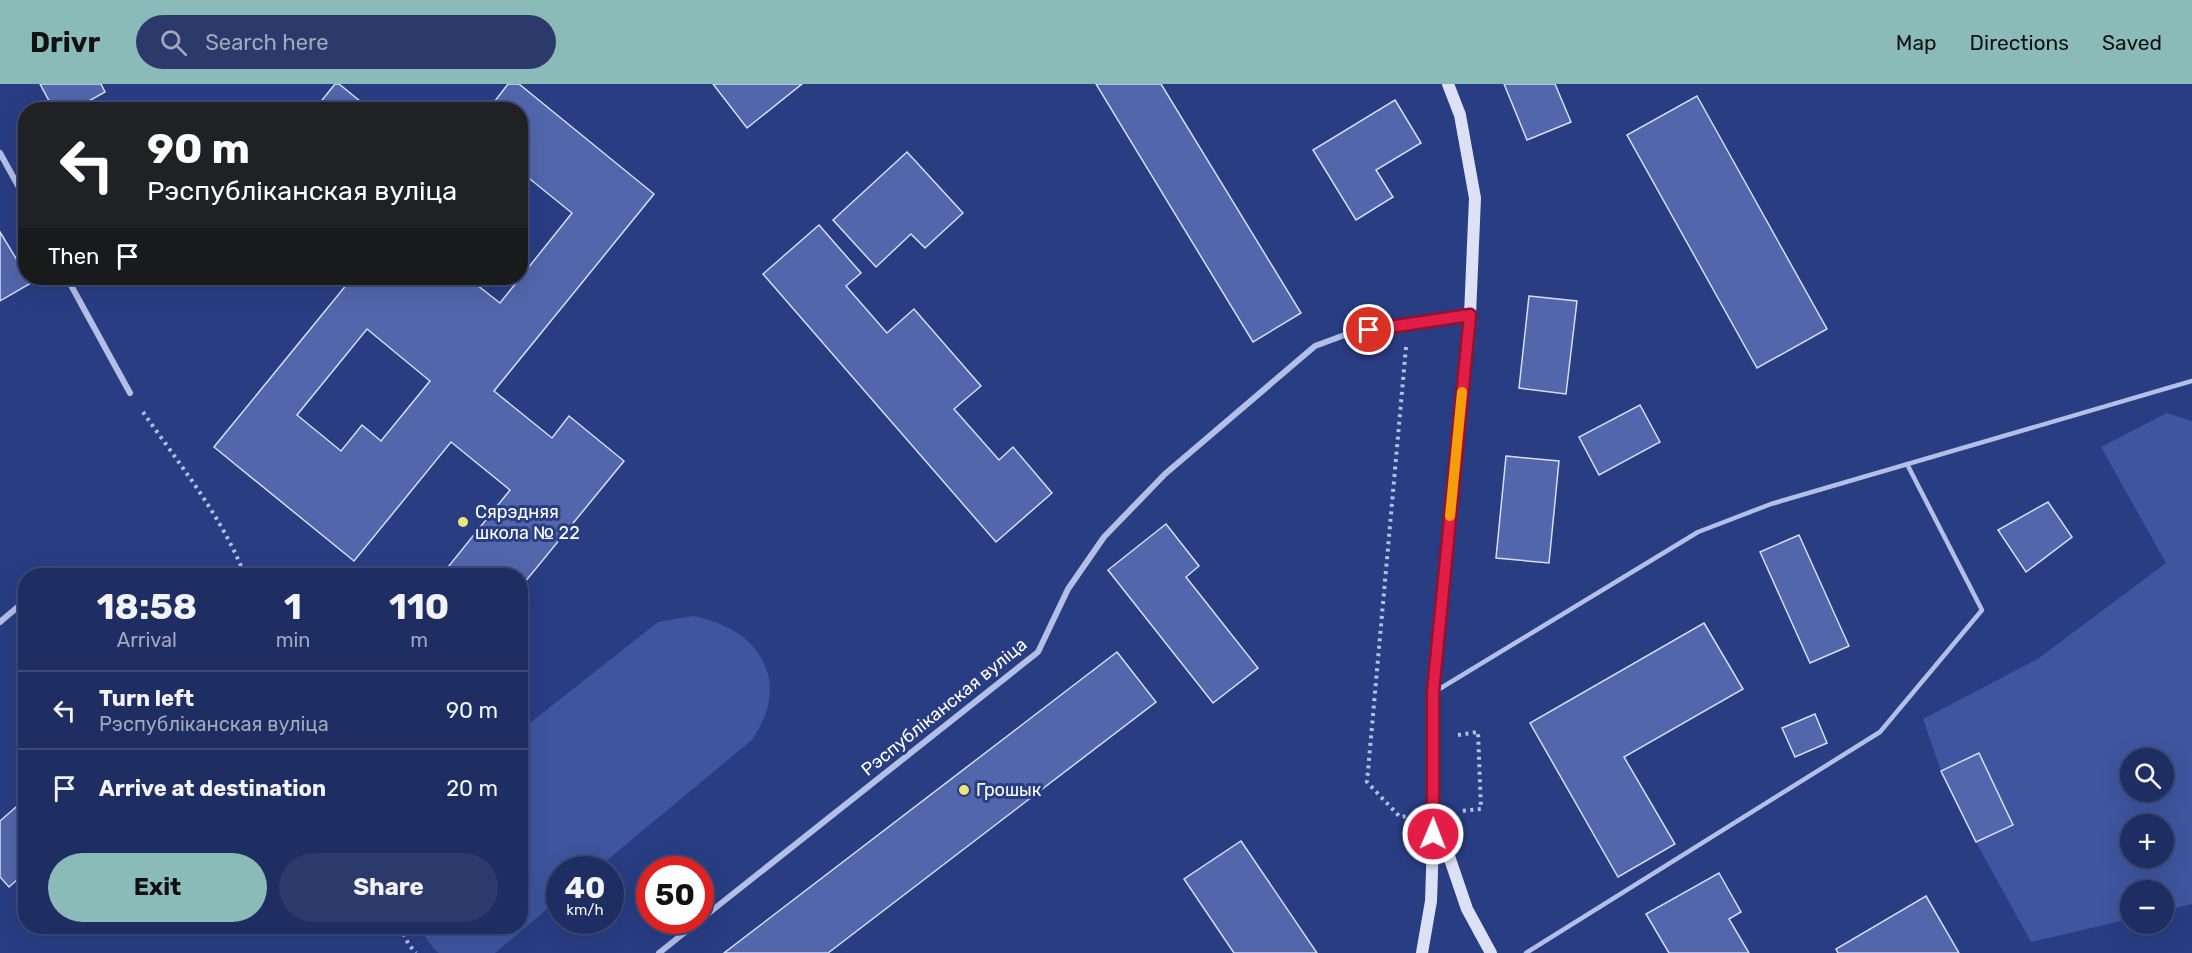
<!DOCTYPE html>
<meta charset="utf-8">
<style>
body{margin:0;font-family:Rubik,sans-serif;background:#2c3a6b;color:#f1f3f6;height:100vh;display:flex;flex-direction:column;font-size:22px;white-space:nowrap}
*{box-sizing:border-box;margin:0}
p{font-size:20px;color:#a1a8be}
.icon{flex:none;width:33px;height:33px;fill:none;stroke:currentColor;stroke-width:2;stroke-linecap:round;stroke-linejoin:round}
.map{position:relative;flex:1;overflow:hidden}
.drawer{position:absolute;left:18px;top:484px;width:510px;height:366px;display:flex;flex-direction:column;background:#1f2e62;border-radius:24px;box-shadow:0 6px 24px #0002,0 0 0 2px #3c4a77}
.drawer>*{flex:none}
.guide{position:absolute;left:18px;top:18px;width:510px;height:183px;border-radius:24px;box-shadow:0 6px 24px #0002,0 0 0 2px #3c4a77;background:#202124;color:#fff;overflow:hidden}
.fabs{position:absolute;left:2120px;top:664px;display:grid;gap:12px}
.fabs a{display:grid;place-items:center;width:54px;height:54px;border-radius:50%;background:#1f2e62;box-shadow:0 6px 24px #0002,0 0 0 2px #3c4a77;font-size:30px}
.speed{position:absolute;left:546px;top:772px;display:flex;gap:12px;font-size:30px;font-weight:700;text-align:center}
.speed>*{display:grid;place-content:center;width:78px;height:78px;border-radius:50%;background:#1f2e62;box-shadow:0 6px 24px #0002,0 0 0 2px #3c4a77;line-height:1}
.speed small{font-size:15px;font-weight:400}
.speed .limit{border:9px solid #d22;background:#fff;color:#111}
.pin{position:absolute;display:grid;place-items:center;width:51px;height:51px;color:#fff;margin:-26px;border:3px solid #fff;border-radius:50%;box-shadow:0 2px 6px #0007}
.me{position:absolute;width:66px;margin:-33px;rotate:1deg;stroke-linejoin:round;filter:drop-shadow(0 0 4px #0008)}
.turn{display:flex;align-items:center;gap:21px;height:126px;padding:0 30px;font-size:27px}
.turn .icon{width:78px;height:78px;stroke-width:2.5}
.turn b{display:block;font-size:42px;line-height:51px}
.then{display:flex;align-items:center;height:57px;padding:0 30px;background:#0003;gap:12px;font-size:22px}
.eta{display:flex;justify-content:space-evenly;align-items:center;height:102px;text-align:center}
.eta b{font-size:36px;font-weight:700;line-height:42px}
.button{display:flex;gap:12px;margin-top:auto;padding:12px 30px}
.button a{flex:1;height:69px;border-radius:36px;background:#8bbbb9;color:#111;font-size:24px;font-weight:700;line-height:69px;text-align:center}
.button a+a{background:#2c3a6b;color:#f1f3f6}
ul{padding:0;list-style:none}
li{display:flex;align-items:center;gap:18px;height:78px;padding:0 30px;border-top:2px solid #3c4a77}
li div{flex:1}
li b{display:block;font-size:22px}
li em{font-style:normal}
header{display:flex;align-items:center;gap:36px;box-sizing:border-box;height:84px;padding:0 30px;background:#8bbbb9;color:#111}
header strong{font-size:28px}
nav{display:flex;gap:33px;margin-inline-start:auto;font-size:21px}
.search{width:420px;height:54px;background:#2c3a6b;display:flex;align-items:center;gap:15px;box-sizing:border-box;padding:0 21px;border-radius:33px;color:#a1a8be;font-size:22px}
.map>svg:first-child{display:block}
</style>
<header>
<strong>Drivr</strong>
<div class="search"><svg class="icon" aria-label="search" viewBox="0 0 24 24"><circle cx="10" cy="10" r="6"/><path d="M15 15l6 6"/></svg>Search here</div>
<nav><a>Map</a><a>Directions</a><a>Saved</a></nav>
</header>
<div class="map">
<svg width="2192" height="869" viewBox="0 0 2192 869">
<rect width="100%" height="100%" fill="#293d83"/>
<g fill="#3e559f" fill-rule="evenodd">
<path d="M2167 329 2192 337V820L2163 827V807H2130V835L2031 858 1976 758 1941 687 1923 635 2039 574 2166 479 2101 363ZM2130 675H2163V708H2130ZM2130 741H2163V774H2130Z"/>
<path d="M693 532C759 544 793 597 752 656L595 786H560L559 815 495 869H439L434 865 418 843H520L521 646 658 538Z"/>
</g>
<g fill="#5266ab" stroke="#d6ddf5" stroke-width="1.5" fill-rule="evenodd">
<polygon points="40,0 101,0 105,8 73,26 54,26"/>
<polygon points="335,0 339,0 371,26 314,26"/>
<path d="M508 0H519L654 110 494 307 552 354 569 332 624 377 520 504V492H460L448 483 510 406 451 358 354 477 214 363 352 194H468L500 219 572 129 520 87V26H488ZM367 245 430 297 381 357 362 341 341 367 297 331Z"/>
<polygon points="713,0 802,0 747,44"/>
<polygon points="1096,0 1161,0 1301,229 1253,258"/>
<polygon points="1504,0 1555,0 1571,38 1527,56"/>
<polygon points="1697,12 1827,245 1757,284 1627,51"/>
<polygon points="1395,16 1421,59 1376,86 1393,113 1356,136 1313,66"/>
<polygon points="907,68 963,129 925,164 911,150 876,183 833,136"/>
<polygon points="819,141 861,189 846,202 887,249 914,225 981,302 954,325 999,376 1013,363 1052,409 996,458 763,190"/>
<polygon points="0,148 31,199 0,217"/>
<polygon points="1529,212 1577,217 1566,310 1519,304"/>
<polygon points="1640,321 1660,358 1599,391 1579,353"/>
<polygon points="1506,372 1559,377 1549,479 1496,474"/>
<polygon points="2048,418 2072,453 2026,488 1998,446"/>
<polygon points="1166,440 1199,482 1186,493 1258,584 1213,619 1108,486"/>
<polygon points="1799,451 1849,562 1810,579 1760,468"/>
<polygon points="1704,539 1743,605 1624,673 1675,760 1618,793 1530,639"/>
<polygon points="1117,568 1156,618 828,869 724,869"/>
<polygon points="1815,630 1827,659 1795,673 1782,644"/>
<polygon points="1979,669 2013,741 1976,758 1941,687"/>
<polygon points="23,717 26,720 26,788 9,803 0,793 0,737"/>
<polygon points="1241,757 1317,869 1234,869 1184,795"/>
<polygon points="1719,789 1741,828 1729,835 1749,869 1669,869 1646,830"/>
<polygon points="1926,812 1959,869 1838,869 1836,865"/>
</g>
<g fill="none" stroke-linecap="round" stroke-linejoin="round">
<g stroke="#b3bfe6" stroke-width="4" stroke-dasharray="3 4.5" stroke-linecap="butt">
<polyline points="1406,263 1367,698 1400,733 1408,732"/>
<path d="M143 328C179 380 222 432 245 492"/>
<polyline points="1458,651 1478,648 1481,725 1460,727"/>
<polyline points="400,843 409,861 416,869"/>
</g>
<g stroke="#b3bfe6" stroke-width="4.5">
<polyline points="1436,607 1698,448 1771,420 2192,297"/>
<polyline points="1526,869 1880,648 1982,526 1907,380"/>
</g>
<g stroke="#b3bfe6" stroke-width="6">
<polyline points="0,69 26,116"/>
<polyline points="67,194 130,309"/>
<polyline points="54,492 57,489"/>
<polyline points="0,538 26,516"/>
<polyline points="700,836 1038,568 1068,505 1104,453 1165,390 1315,262 1350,249 1408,239 1470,231"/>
<polyline points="659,869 699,837"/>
</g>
<g stroke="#dce1f6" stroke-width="12">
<polyline points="1437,737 1467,825 1491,869"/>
<polyline points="1422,869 1431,817 1434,728 1433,608 1470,231 1475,114 1460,31 1448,0"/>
</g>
</g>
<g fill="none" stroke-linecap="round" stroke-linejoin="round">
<g stroke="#92132f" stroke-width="15">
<polyline id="route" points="1369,246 1470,231 1433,608 1433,750"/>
</g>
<use href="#route" stroke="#e11d48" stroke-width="10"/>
<polyline stroke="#f59e0b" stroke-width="10" points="1450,432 1462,308"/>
</g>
<g fill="#ede57a" stroke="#293d83" stroke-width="2">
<circle cx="463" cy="438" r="6"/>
<circle cx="964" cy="706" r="6"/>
</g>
<g text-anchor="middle" stroke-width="6" stroke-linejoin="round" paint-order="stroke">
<g font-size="18" fill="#fff" stroke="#293d83" text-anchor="start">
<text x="475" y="434">Сярэдняя<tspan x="475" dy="21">школа № 22</tspan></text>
<text x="976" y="712">Грошык</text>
</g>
<g font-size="18" fill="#fff" stroke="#293d83">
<text transform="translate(944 623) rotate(-39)" y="6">Рэспубліканская вуліца</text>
</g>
</g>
</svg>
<div class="fabs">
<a><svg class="icon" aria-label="search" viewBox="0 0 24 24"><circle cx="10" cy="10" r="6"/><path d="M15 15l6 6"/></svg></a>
<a>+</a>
<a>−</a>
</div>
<div class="speed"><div>40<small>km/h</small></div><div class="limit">50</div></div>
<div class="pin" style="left:1369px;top:246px;background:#d93025"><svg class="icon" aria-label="arrive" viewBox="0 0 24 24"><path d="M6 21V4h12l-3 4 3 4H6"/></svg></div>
<svg class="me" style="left:1433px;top:750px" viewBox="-20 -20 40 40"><circle r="17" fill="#e11d48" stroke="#fff" stroke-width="3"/><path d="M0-11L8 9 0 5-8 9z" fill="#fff"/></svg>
<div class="guide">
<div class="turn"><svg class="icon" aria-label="left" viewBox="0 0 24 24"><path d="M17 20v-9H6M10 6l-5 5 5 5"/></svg><div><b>90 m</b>Рэспубліканская вуліца</div></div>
<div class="then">Then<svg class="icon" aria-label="arrive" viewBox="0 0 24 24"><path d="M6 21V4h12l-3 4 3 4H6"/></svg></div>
</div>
<section class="drawer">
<div class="eta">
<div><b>18:58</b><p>Arrival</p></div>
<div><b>1</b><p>min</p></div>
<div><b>110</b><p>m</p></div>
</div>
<ul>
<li><svg class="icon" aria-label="left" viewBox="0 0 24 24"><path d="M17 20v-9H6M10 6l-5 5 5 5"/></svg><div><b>Turn left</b><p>Рэспубліканская вуліца</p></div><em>90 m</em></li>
<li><svg class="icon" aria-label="arrive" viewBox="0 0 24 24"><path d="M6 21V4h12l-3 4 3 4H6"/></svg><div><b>Arrive at destination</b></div><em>20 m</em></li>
</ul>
<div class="button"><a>Exit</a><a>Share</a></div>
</section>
</div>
